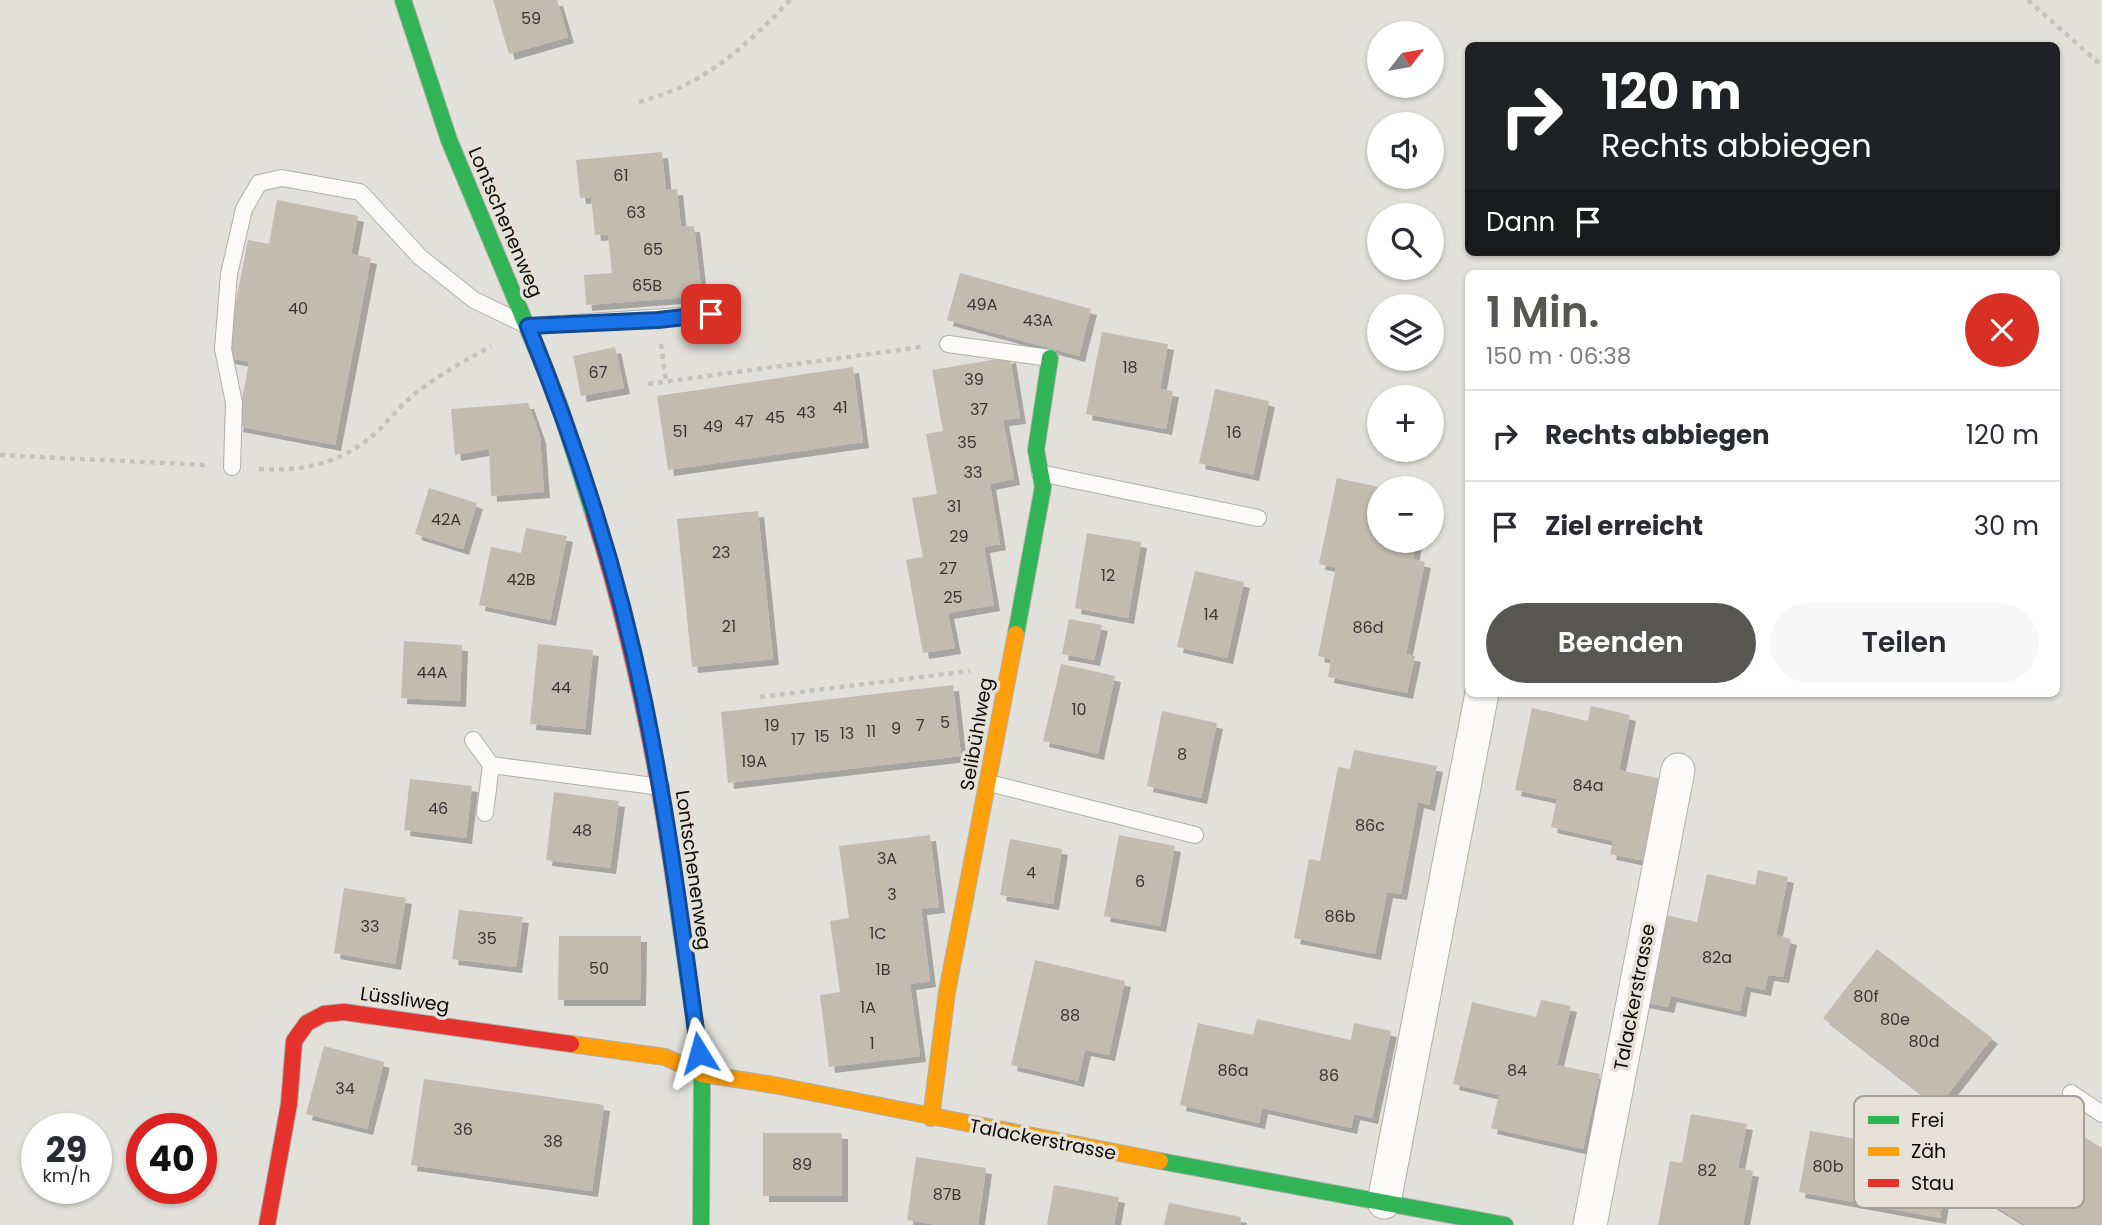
<!DOCTYPE html>
<html lang="de">
<meta charset="utf-8">
<style>
body{margin:0;font-family:Poppins,sans-serif;background:#f7f7f7;color:#2b2b33;height:100vh;display:flex;flex-direction:column;font-size:26px;white-space:nowrap}
*{box-sizing:border-box;margin:0}
p{font-size:23px;color:#7c7c81}
.icon{flex:none;width:38px;height:38px;fill:none;stroke:currentColor;stroke-width:2;stroke-linecap:round;stroke-linejoin:round}
.map{position:relative;flex:1;overflow:hidden}
.details{position:absolute;left:1465px;top:270px;width:595px;height:427px;display:flex;flex-direction:column;background:#fff;border-radius:10px;box-shadow:0 2px 5px #0004}
.details>*{flex:none}
.hud{position:absolute;left:1465px;top:42px;width:595px;height:214px;border-radius:10px;box-shadow:0 2px 5px #0004;background:#202124;color:#fff;overflow:hidden}
.needle{width:46px;rotate:59deg}
.tools{position:absolute;left:1367px;top:21px;display:grid;gap:14px}
.tools a{display:grid;place-items:center;width:77px;height:77px;border-radius:50%;background:#fff;box-shadow:0 2px 5px #0004;font-size:35px}
.speed{position:absolute;left:21px;top:1113px;display:flex;gap:14px;font-size:35px;font-weight:700;text-align:center}
.speed>*{display:grid;place-content:center;width:91px;height:91px;border-radius:50%;background:#fff;box-shadow:0 2px 5px #0004;line-height:1}
.speed small{font-size:18px;font-weight:400}
.speed .limit{border:10px solid #d22;background:#fff;color:#111}
.pin{position:absolute;display:grid;place-items:center;width:60px;height:60px;color:#fff;margin:-30px;border-radius:14px;box-shadow:0 4px 10px #0006}
.me{position:absolute;width:77px;margin:-38px;rotate:352deg;stroke-linejoin:round;filter:drop-shadow(0 0 5px #0008)}
.turn{display:flex;align-items:center;gap:24px;height:147px;padding:0 21px;font-size:32px}
.turn .icon{width:91px;height:91px;stroke-width:2.5}
.turn b{display:block;font-size:49px;line-height:60px}
.then{display:flex;align-items:center;height:66px;padding:0 21px;background:#0003;gap:14px;font-size:26px}
.round{display:grid;place-items:center;flex:none;width:74px;height:74px;border-radius:37px;background:#f7f7f7}
.head{display:flex;align-items:center;justify-content:space-between;height:119px;padding:0 21px}
h1{font-size:42px;font-weight:600;line-height:52px;color:#585652}
.button{display:flex;gap:14px;margin-top:auto;padding:14px 21px}
.button a{flex:1;height:80px;border-radius:42px;background:#585652;color:#fff;font-size:28px;font-weight:600;line-height:80px;text-align:center}
.button a+a{background:#f7f7f7;color:#2b2b33}
ul{padding:0;list-style:none}
li{display:flex;align-items:center;gap:21px;height:91px;padding:0 21px;border-top:2px solid #e1e1e2}
li div{flex:1}
li b{display:block;font-size:26px}
li em{font-style:normal}
.map>svg:first-child{display:block}
</style>
<div class="map">
<svg width="2102" height="1225" viewBox="0 0 2102 1225">
<defs>
<filter id="shadow"><feDropShadow dx="6" dy="6" stdDeviation="0" flood-color="#0004"/></filter>
</defs>
<rect width="100%" height="100%" fill="#e2e0da"/>
<g fill="#c2bcaf" filter="url(#shadow)">
<polygon points="493,0 557,0 568,37 509,54"/>
<polygon points="662,152 666,190 677,189 681,227 694,226 702,296 586,305 584,275 612,273 608,234 595,235 591,197 580,198 576,160"/>
<polygon points="277,200 358,216 351,254 371,258 335,445 237,426 249,362 225,357 248,240 269,244"/>
<polygon points="960,273 1091,309 1079,356 947,320"/>
<polygon points="1102,332 1168,344 1160,389 1173,391 1166,429 1086,414"/>
<polygon points="615,347 624,388 581,396 573,356"/>
<polygon points="1010,357 1020,418 1003,420 1014,479 990,484 1000,544 984,547 994,605 948,613 955,648 923,653 906,560 923,557 912,498 937,494 926,434 943,431 932,370"/>
<polygon points="853,367 863,442 668,470 657,396"/>
<polygon points="1215,389 1269,401 1253,475 1199,463"/>
<polygon points="528,403 540,437 544,492 491,496 489,449 455,455 451,409"/>
<polygon points="1337,478 1379,487 1379,541 1416,541 1413,559 1425,562 1406,654 1415,656 1407,693 1328,677 1331,659 1318,656 1336,567 1319,564"/>
<polygon points="429,488 477,503 463,549 415,534"/>
<polygon points="758,511 773,659 692,667 677,519"/>
<polygon points="526,528 567,536 550,620 479,605 491,547 521,553"/>
<polygon points="1087,533 1141,542 1128,618 1075,608"/>
<polygon points="1195,571 1244,582 1227,658 1177,647"/>
<polygon points="1069,619 1102,625 1094,660 1062,654"/>
<polygon points="404,641 462,645 460,701 401,698"/>
<polygon points="538,644 593,650 585,729 530,724"/>
<polygon points="1061,664 1115,676 1098,754 1043,741"/>
<polygon points="953,685 961,756 728,783 721,712"/>
<polygon points="1591,706 1630,715 1619,770 1662,779 1645,861 1610,854 1613,841 1551,827 1557,799 1515,790 1532,708 1588,721"/>
<polygon points="1162,711 1217,723 1201,798 1147,786"/>
<polygon points="1354,750 1437,766 1429,805 1418,802 1401,894 1387,892 1375,954 1294,938 1309,859 1320,861 1338,767 1350,769"/>
<polygon points="410,779 472,786 466,838 404,830"/>
<polygon points="554,792 619,801 610,868 546,860"/>
<polygon points="930,835 939,907 921,909 930,981 910,984 920,1056 829,1067 820,995 840,992 830,921 849,918 839,846"/>
<polygon points="1119,835 1175,846 1160,926 1104,916"/>
<polygon points="1010,839 1062,849 1053,904 1000,895"/>
<polygon points="1758,870 1788,877 1776,935 1791,939 1783,977 1768,975 1765,990 1745,986 1740,1011 1671,996 1668,1007 1638,1001 1656,913 1697,922 1707,874 1755,885"/>
<polygon points="344,888 406,898 395,964 334,953"/>
<polygon points="459,910 523,917 516,967 452,959"/>
<polygon points="559,936 641,936 640,1000 558,1000"/>
<polygon points="1877,949 1992,1038 1938,1107 1823,1018"/>
<polygon points="1035,960 1125,981 1109,1055 1085,1050 1078,1081 1011,1065"/>
<polygon points="1541,1000 1571,1006 1557,1065 1600,1074 1583,1149 1491,1128 1499,1095 1453,1084 1472,1002 1536,1017"/>
<polygon points="1257,1019 1351,1040 1354,1023 1391,1031 1372,1118 1354,1114 1351,1128 1262,1108 1259,1123 1180,1105 1198,1023 1253,1035"/>
<polygon points="324,1046 384,1062 367,1129 306,1114"/>
<polygon points="424,1079 604,1105 592,1191 411,1165"/>
<polygon points="2045,1113 2102,1148 2102,1225 2026,1225 1990,1203"/>
<polygon points="1691,1114 1747,1124 1738,1168 1753,1171 1743,1225 1658,1225 1670,1161 1682,1163"/>
<polygon points="1810,1131 1951,1155 1940,1218 1799,1192"/>
<rect x="763" y="1133" width="79" height="63"/>
<polygon points="916,1157 986,1168 978,1225 937,1225 907,1220"/>
<polygon points="1054,1185 1119,1197 1114,1225 1047,1225"/>
<polygon points="1169,1203 1241,1217 1240,1225 1164,1225"/>
</g>
<g fill="none" stroke-linecap="round" stroke-linejoin="round">
<g stroke="#b0aeaa" stroke-width="18">
<g id="lane">
<polyline points="948,344 1050,358"/>
<polyline points="232,467 234,403 223,349 229,274 244,209 259,183 282,178 360,192 420,257 474,300 528,326 711,314"/>
<polyline points="1040,473 1258,518"/>
<polyline points="473,740 491,765 661,787"/>
<polyline points="989,783 1195,835"/>
<polyline points="485,813 491,765"/>
<polyline points="2071,1093 2102,1114"/>
</g>
</g>
<g stroke="#b0aeaa" stroke-width="35">
<g id="street">
<polyline points="1384,1202 1482,693"/>
<polyline points="1590,1225 1678,770"/>
</g>
</g>
<g stroke="#b0aeaa" stroke-width="18">
<g id="fast">
<polyline points="403,0 449,140 558,401 594,516"/>
<polyline points="1016,634 1043,487 1036,450 1050,358"/>
<polyline points="676,894 702,1074 701,1225"/>
<polyline points="1160,1161 1505,1225"/>
</g>
</g>
<g stroke="#b0aeaa" stroke-width="18">
<g id="slow">
<polyline points="571,1044 665,1057 702,1074 774,1085 1160,1161"/>
<polyline points="931,1118 947,992 1016,634"/>
</g>
</g>
<g stroke="#b0aeaa" stroke-width="18">
<g id="jam">
<path d="M594 516C633 640 658 766 676 894"/>
<polyline points="267,1225 289,1104 294,1041 307,1023 324,1014 344,1012 571,1044"/>
</g>
</g>
<g stroke="#c2c1bf" stroke-width="4.5" stroke-dasharray="5 5" stroke-linecap="butt">
<polyline points="2028,0 2102,66"/>
<path d="M639 102C704 85 744 48 790 0"/>
<polyline points="661,344 666,381"/>
<polyline points="648,384 921,347"/>
<polyline points="0,455 205,465"/>
<path d="M259 469C305 472 345 462 379 430 389 420 398 408 409 399 434 377 463 362 491 346"/>
<polyline points="760,697 970,671"/>
</g>
<use href="#lane" stroke="#fbfaf9" stroke-width="16"/>
<use href="#street" stroke="#fbfaf9" stroke-width="33"/>
<use href="#fast" stroke="#30b455" stroke-width="16"/>
<use href="#slow" stroke="#ff9f0a" stroke-width="16"/>
<use href="#jam" stroke="#e5322d" stroke-width="16"/>
</g>
<g fill="none" stroke-linecap="round" stroke-linejoin="round">
<g stroke="#114b97" stroke-width="18">
<path id="route" d="M699 1053C683 935 668 817 644 701 618 573 577 447 528 326L658 320 711 314"/>
</g>
<use href="#route" stroke="#1a73e8" stroke-width="12"/>
</g>
<g text-anchor="middle" stroke-width="7" stroke-linejoin="round" paint-order="stroke">
<g font-size="16" fill="#3a3732">
<text x="531" y="24">59</text>
<text x="621" y="181">61</text>
<text x="636" y="218">63</text>
<text x="653" y="255">65</text>
<text x="647" y="291">65B</text>
<text x="982" y="310">49A</text>
<text x="298" y="314">40</text>
<text x="1038" y="326">43A</text>
<text x="1130" y="373">18</text>
<text x="598" y="378">67</text>
<text x="974" y="385">39</text>
<text x="840" y="413">41</text>
<text x="979" y="415">37</text>
<text x="806" y="418">43</text>
<text x="775" y="423">45</text>
<text x="744" y="427">47</text>
<text x="713" y="432">49</text>
<text x="680" y="437">51</text>
<text x="1234" y="438">16</text>
<text x="967" y="448">35</text>
<text x="973" y="478">33</text>
<text x="954" y="512">31</text>
<text x="446" y="525">42A</text>
<text x="959" y="542">29</text>
<text x="721" y="558">23</text>
<text x="948" y="574">27</text>
<text x="1108" y="581">12</text>
<text x="521" y="585">42B</text>
<text x="953" y="603">25</text>
<text x="1211" y="620">14</text>
<text x="729" y="632">21</text>
<text x="1368" y="633">86d</text>
<text x="432" y="678">44A</text>
<text x="561" y="693">44</text>
<text x="1079" y="715">10</text>
<text x="945" y="728">5</text>
<text x="772" y="731">19</text>
<text x="920" y="731">7</text>
<text x="896" y="734">9</text>
<text x="871" y="737">11</text>
<text x="847" y="739">13</text>
<text x="822" y="742">15</text>
<text x="798" y="745">17</text>
<text x="1182" y="760">8</text>
<text x="754" y="767">19A</text>
<text x="1588" y="791">84a</text>
<text x="438" y="814">46</text>
<text x="1370" y="831">86c</text>
<text x="582" y="836">48</text>
<text x="887" y="864">3A</text>
<text x="1031" y="878">4</text>
<text x="1140" y="887">6</text>
<text x="892" y="900">3</text>
<text x="1340" y="922">86b</text>
<text x="370" y="932">33</text>
<text x="878" y="939">1C</text>
<text x="487" y="944">35</text>
<text x="1717" y="963">82a</text>
<text x="599" y="974">50</text>
<text x="883" y="975">1B</text>
<text x="1866" y="1002">80f</text>
<text x="868" y="1013">1A</text>
<text x="1070" y="1021">88</text>
<text x="1895" y="1025">80e</text>
<text x="1924" y="1047">80d</text>
<text x="872" y="1049">1</text>
<text x="1233" y="1076">86a</text>
<text x="1517" y="1076">84</text>
<text x="1329" y="1081">86</text>
<text x="345" y="1094">34</text>
<text x="463" y="1135">36</text>
<text x="553" y="1147">38</text>
<text x="802" y="1170">89</text>
<text x="1828" y="1172">80b</text>
<text x="1707" y="1176">82</text>
<text x="947" y="1200">87B</text>
</g>
<g font-size="19" fill="#0d0b08" stroke="#e5e1d6">
<text transform="translate(506 222) rotate(67)" y="7">Lontschenenweg</text>
<text transform="translate(976 734) rotate(-80)" y="7">Selibühlweg</text>
<text transform="translate(694 870) rotate(82)" y="7">Lontschenenweg</text>
<text transform="translate(1634 997) rotate(-79)" y="7">Talackerstrasse</text>
<text transform="translate(405 999) rotate(8)" y="7">Lüssliweg</text>
<text transform="translate(1043 1139) rotate(11)" y="7">Talackerstrasse</text>
</g>
</g>
<rect x="1854" y="1096" width="230" height="112" rx="10" fill="#e5e1d6" stroke="#a4a198" stroke-width="2"/>
<rect x="1868" y="1116" width="31" height="8" fill="#30b455"/>
<rect x="1868" y="1147" width="31" height="9" fill="#ff9f0a"/>
<rect x="1868" y="1179" width="31" height="8" fill="#e5322d"/>
<g font-size="19" fill="#0d0b08">
<text x="1911" y="1127">Frei</text>
<text x="1911" y="1158">Zäh</text>
<text x="1911" y="1190">Stau</text>
</g>
</svg>
<div class="tools">
<a><svg class="needle" viewBox="-14 -14 28 28"><path d="M0-13l5 13h-10z" fill="#e53935"/><path d="M0 13l5-13h-10z" fill="#7c7c81"/></svg></a>
<a><svg class="icon" aria-label="sound" viewBox="0 0 24 24"><path d="M4 9h4l5-4v14l-5-4H4zM17 9q2 3 0 6"/></svg></a>
<a><svg class="icon" aria-label="search" viewBox="0 0 24 24"><circle cx="10" cy="10" r="6"/><path d="M15 15l6 6"/></svg></a>
<a><svg class="icon" aria-label="layers" viewBox="0 0 24 24"><path d="M12 4l9 5-9 5-9-5zM3 14l9 5 9-5"/></svg></a>
<a>+</a>
<a>−</a>
</div>
<div class="speed"><div>29<small>km/h</small></div><div class="limit">40</div></div>
<div class="pin" style="left:711px;top:314px;background:#d93025"><svg class="icon" aria-label="arrive" viewBox="0 0 24 24"><path d="M6 21V4h12l-3 4 3 4H6"/></svg></div>
<svg class="me" style="left:699px;top:1053px" viewBox="-20 -20 40 40"><path d="M0-17L14 15 0 8-14 15z" fill="#1a73e8" stroke="#fff" stroke-width="4"/></svg>
<div class="hud">
<div class="turn"><svg class="icon" aria-label="right" viewBox="0 0 24 24"><path d="M7 20v-9h11M14 6l5 5-5 5"/></svg><div><b>120 m</b>Rechts abbiegen</div></div>
<div class="then">Dann<svg class="icon" aria-label="arrive" viewBox="0 0 24 24"><path d="M6 21V4h12l-3 4 3 4H6"/></svg></div>
</div>
<section class="details">
<div class="head"><div><h1>1 Min.</h1><p>150 m · 06:38</p></div><a class="round" style="background:#d93025;color:#fff"><svg class="icon" aria-label="close" viewBox="0 0 24 24"><path d="M6 6l12 12M18 6L6 18"/></svg></a></div>
<ul>
<li><svg class="icon" aria-label="right" viewBox="0 0 24 24"><path d="M7 20v-9h11M14 6l5 5-5 5"/></svg><div><b>Rechts abbiegen</b></div><em>120 m</em></li>
<li><svg class="icon" aria-label="arrive" viewBox="0 0 24 24"><path d="M6 21V4h12l-3 4 3 4H6"/></svg><div><b>Ziel erreicht</b></div><em>30 m</em></li>
</ul>
<div class="button"><a>Beenden</a><a>Teilen</a></div>
</section>
</div>
